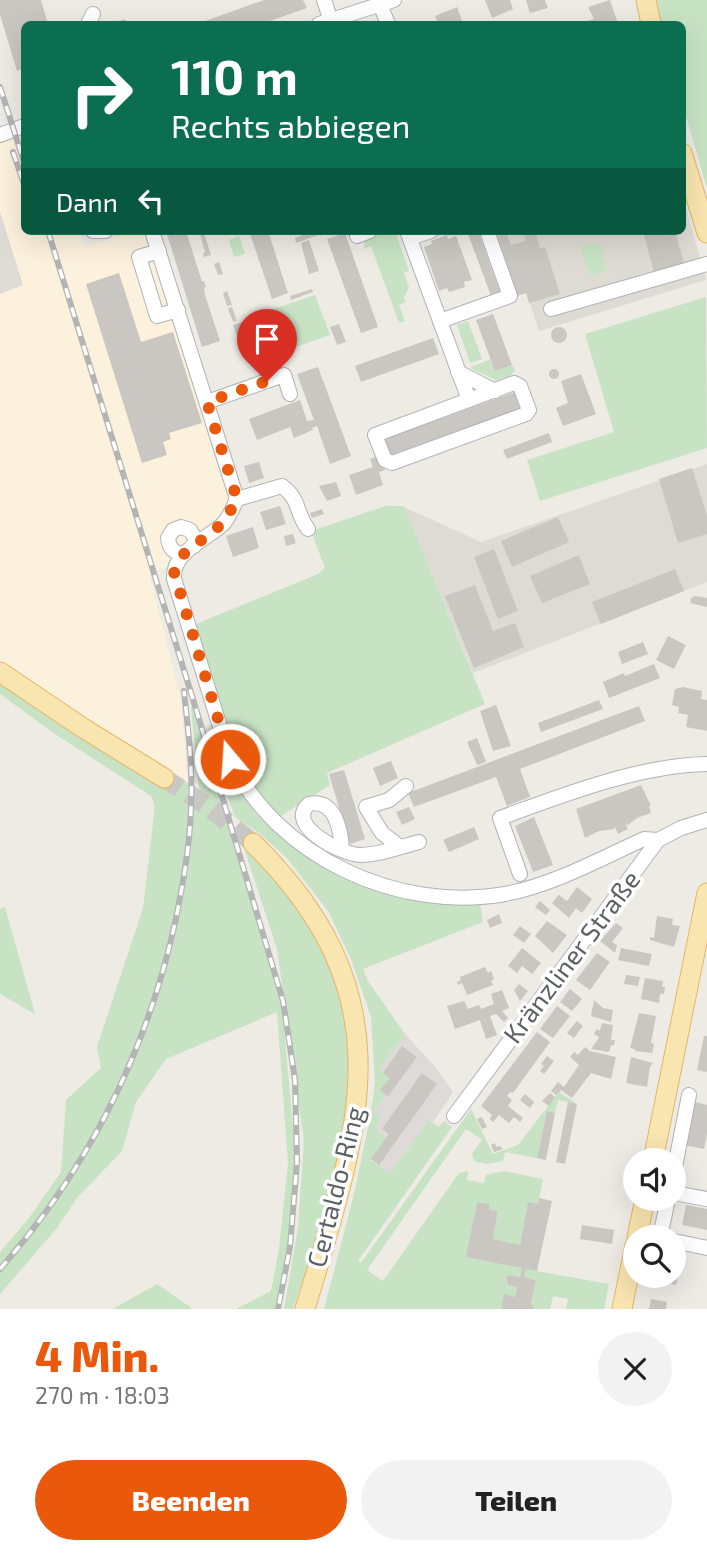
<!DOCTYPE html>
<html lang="de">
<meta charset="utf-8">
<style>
body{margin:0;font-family:"Exo 2",sans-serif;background:#f2f2f2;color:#222;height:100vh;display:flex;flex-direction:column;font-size:26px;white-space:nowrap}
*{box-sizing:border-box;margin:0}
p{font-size:23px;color:#767676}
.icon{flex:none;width:38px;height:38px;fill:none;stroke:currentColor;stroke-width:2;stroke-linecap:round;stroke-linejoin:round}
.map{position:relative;height:1309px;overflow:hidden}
.details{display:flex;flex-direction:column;background:#fff;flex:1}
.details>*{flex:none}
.banner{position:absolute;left:21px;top:21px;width:665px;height:214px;border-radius:10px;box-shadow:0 7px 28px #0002;background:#0b6e4f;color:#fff;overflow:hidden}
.buttons{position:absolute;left:623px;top:1148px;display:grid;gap:14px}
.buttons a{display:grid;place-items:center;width:63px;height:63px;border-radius:50%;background:#fff;box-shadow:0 7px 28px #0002;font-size:35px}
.pin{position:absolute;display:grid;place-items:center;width:60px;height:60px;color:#fff;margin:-72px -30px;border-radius:50% 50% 50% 0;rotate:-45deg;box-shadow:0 0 7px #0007}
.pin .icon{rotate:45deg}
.me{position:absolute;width:77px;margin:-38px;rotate:342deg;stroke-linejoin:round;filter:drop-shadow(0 0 5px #0008)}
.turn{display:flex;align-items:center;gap:24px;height:147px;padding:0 35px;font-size:32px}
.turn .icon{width:91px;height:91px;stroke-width:2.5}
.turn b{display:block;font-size:49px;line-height:60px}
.then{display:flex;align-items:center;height:66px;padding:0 35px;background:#0003;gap:14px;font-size:26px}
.round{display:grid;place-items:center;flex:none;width:74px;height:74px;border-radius:37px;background:#f2f2f2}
.head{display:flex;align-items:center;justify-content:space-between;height:119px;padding:0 35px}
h1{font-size:42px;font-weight:800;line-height:52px;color:#ea580c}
.action{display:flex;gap:14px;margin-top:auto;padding:14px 35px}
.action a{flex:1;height:80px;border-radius:42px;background:#ea580c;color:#fff;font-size:28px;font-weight:800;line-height:80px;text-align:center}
.action a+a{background:#f2f2f2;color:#222}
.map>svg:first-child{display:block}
</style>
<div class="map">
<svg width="707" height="1309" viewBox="0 0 707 1309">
<rect width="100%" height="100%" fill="#eeebe5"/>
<polygon fill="#fbf1dd" points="24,126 24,231 79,231 85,247 138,231 152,231 237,499 184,562 149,574 181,700 188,784 0,672 0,135"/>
<polygon fill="#dddad7" points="405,1034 436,1068 453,1092 433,1122 429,1120 390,1173 371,1159 374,1111 380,1090 390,1078 379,1069"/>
<g fill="#dedad4">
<polygon points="683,197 706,280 539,331 506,231 682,231"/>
<polygon points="0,212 23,285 0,294"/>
<polygon points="707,464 707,582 473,673 404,507 481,542"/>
</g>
<g fill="#c7e3c4">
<polygon points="654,0 707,0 707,188 683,106 682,24 658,24"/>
<polygon points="385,231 395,231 409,271 404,273 409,287 404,297 406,302 399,305 405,321 399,323 371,246 364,249 365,238"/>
<polygon points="239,236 245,254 234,257 229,240"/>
<polygon points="599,242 608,270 590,276 581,247"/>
<polygon points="315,295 330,335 285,351 283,347 275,350 262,313"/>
<polygon points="706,297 707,448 540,501 527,460 614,432 585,334"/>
<polygon points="468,321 482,359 470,363 457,325"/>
<polygon points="491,359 495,371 513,365 515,370 512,375 495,381 494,379 472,369 471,367"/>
<polygon points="385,506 404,506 485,704 327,773 330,785 276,819 242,780 191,626 318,574 325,568 311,531"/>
<polygon points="0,677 49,713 158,786 169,771 199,790 191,707 194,706 282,1004 296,1164 288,1247 275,1309 236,1309 271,1291 279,1249 288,1163 277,1012 166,1059 136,1102 122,1151 77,1198 57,1228 0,1294 0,1252 29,1218 61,1172 66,1100 101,1068 97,1047 143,908 155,806 151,796 55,734 0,694"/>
<polygon points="214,747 219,747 236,785 255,813 302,853 329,871 363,886 435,902 480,904 483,922 363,969 368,981 405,1034 379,1069 390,1078 381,1090 386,1095 374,1111 381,1117 374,1129 387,1138 371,1160 390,1173 429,1120 439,1127 444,1121 452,1127 358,1261 361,1263 471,1109 493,1154 518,1145 559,1092 577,1104 558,1100 555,1113 547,1111 537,1158 505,1152 503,1161 487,1164 474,1161 472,1154 482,1140 466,1129 367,1270 383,1281 459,1173 468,1171 467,1180 484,1183 486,1175 504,1171 543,1179 538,1204 528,1202 520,1245 493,1239 498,1212 489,1210 490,1204 477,1202 467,1256 522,1268 520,1277 510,1275 506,1277 508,1285 517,1287 515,1297 504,1295 501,1309 324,1309 354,1194 370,1118 375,1084 371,1017 351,959 328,911 286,857 259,833 235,817 225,790"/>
<polygon points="246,850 308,918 342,994 352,1094 333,1191 293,1309 284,1309 298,1227 304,1141 277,949 245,851"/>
<polygon points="5,907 35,1014 0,994 0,909"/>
<polygon points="526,1269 609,1284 604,1309 566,1309 568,1299 553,1296 550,1309 533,1309 533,1305 531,1304 536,1280 524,1277"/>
<polygon points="157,1284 193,1309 113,1309"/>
</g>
<g fill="#cac6c2">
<polygon points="0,0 41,0 48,24 24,24 24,68 17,71 0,15"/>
<polygon points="264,0 303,0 307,8 261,24 197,24"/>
<polygon points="485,0 510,0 513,9 492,18"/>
<polygon points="526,0 545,0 548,8 530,13"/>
<polygon points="610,0 618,24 578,24 594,19 588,7"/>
<polygon points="457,7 463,24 438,24 435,16"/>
<polygon points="125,19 127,24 108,24"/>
<polygon points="166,231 186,231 202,282 204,281 206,287 204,288 205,295 220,341 202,347"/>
<polygon points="249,231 268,231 288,293 272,299"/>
<polygon points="314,231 323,231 324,233 296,243 295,238"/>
<polygon points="467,231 478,231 500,292 491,296"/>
<polygon points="496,231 506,231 511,245 526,241 523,231 535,231 540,248 545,247 560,294 529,303 526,293 517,296"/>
<polygon points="643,231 675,231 685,267 655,276"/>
<polygon points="204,233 211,255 204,257 203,253 205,252 200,234"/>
<polygon points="345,233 378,327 361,333 327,239"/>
<polygon points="447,235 448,239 456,236 472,280 464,282 465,287 449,292 447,288 439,291 424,247 432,244 431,241"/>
<polygon points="309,240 319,271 309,274 301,243"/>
<polygon points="219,262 223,274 218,275 214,264"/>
<polygon points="119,273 141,342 173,332 202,423 169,433 171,439 163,442 167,455 142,463 86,284"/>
<polygon points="312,289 313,292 291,300 290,296"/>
<polygon points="227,291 232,305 227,306 223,293"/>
<polygon points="232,307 237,321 233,322 228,309"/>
<polygon points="493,314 512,365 495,371 476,320"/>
<polygon points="242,322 247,338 239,341 233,325"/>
<polygon points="339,324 346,342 337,345 330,327"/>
<circle cx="559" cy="335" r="8"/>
<polygon points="433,338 439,354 361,382 355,366"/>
<polygon points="273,344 275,350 284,347 285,351 254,362 250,352"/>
<polygon points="318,367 351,456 330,464 317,426 312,428 313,430 294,438 290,427 257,440 249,419 300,400 307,421 314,420 297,374"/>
<circle cx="554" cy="374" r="5"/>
<polygon points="581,374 596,414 563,426 556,408 568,403 561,381"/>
<polygon points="515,392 521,408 388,456 382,440"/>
<polygon points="549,433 552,442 507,459 503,450"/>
<polygon points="380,455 385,470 379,472 383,485 356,495 349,475 373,467 370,459"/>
<polygon points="259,462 264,478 249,483 244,466"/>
<polygon points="692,468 707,516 707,534 678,543 659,479"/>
<polygon points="336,482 341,496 327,501 319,486"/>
<polygon points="280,506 286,524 266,530 260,512"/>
<polygon points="322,509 324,514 312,518 310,513"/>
<polygon points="558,517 569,542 512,567 501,541"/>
<polygon points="253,527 259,548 233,557 226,536"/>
<polygon points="293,534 296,543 286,546 284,536"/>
<polygon points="494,549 518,611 498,619 474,557"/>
<polygon points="579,555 590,584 542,603 530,576"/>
<polygon points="675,569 684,591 601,624 592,602"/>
<polygon points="475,585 493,631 515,623 524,647 474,668 445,596"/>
<polygon points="695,596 707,598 707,607 690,603 691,598"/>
<polygon points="668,636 686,645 674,669 656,660"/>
<polygon points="643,642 648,654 622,664 618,652"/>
<polygon points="654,664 660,678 609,698 603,682 624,673 625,676"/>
<polygon points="683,687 702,691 701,699 707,700 707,731 686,727 688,715 678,713 679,707 672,705 675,689"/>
<polygon points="599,700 603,709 541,732 538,723"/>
<polygon points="496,705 511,746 493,751 480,711"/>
<polygon points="639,706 645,721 520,769 530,797 507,806 496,777 414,807 408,793"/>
<polygon points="477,738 486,762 477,765 467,742"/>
<polygon points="391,761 398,778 380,786 373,768"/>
<polygon points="344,770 365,839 350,844 329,774"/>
<polygon points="641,785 651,806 649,806 651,813 637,818 628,825 625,823 628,829 618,834 615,827 614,829 599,831 585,838 576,809"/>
<polygon points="409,807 415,819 402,825 396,812"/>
<polygon points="534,817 553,865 533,872 515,826"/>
<polygon points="474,827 479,839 449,852 443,840"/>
<polygon points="577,887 592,899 582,913 576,908 569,918 552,903 559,895 567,901"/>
<polygon points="540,901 550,910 546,915 535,907"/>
<polygon points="499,914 502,923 490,928 487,920"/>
<polygon points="657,916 673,919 672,925 680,926 674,947 650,940 650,937 654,938"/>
<polygon points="547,921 567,935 553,953 535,936"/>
<polygon points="616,923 623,928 612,942 617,945 615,953 600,941"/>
<polygon points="520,926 531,934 524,943 513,935"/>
<polygon points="522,948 541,963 532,974 522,966 517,973 508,966"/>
<polygon points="621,948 652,954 649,966 618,960"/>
<polygon points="597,953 610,962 590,990 576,980"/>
<polygon points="485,967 488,973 491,971 494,979 491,981 493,985 467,995 462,983 458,985 457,982 461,980 460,977"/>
<polygon points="626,975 640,977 638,986 624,984"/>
<polygon points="645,978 663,981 662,987 665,987 664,994 660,994 659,1003 641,999"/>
<polygon points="519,984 528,991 520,1001 514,990"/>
<polygon points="570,989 582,999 572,1011 560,1002"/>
<polygon points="502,990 509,1008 502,1011 508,1018 504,1022 496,1014 490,1016 497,1035 486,1039 480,1020 455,1029 447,1006 464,1001 468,1009 479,1005 481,1009 494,1004 491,994"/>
<polygon points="594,1000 603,1008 613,1010 611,1022 591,1016"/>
<polygon points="557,1006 570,1016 553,1038 540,1029"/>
<polygon points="639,1013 656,1016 651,1043 654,1044 652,1053 635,1051 635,1049 630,1048"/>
<polygon points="577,1021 583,1026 574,1038 567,1033"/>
<polygon points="602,1023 613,1025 611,1040 615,1040 614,1045 611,1045 609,1052 591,1049 598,1039 599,1037 594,1034 596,1030 600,1030"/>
<polygon points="537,1032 550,1042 513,1093 510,1092 507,1096 512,1100 508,1106 523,1118 520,1122 514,1117 509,1123 499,1115 493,1122 490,1119 492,1115 481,1106"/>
<polygon points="704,1036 707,1036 707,1072 697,1070"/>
<polygon points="402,1046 417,1057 388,1096 380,1090 390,1078 383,1073"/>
<polygon points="585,1047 590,1051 616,1057 611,1079 591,1073 572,1098 561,1090 556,1095 551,1091 558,1082 564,1087 579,1065 570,1057 574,1052 578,1055"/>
<polygon points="547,1056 554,1061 544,1074 540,1071 544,1066 541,1064"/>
<polygon points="631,1057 653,1063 650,1067 647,1087 626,1083"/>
<polygon points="422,1073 437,1084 379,1165 371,1159 389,1134 382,1129"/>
<polygon points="550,1093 555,1097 549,1106 542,1101"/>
<polygon points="525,1094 534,1102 530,1108 520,1100"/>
<polygon points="692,1101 707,1105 707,1134 704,1149 683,1145"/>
<polygon points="568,1102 577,1104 565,1164 556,1162"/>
<polygon points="547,1111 555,1113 546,1160 537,1158"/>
<polygon points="482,1117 487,1127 482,1129 477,1119"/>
<polygon points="495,1143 496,1147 500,1146 503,1149 494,1152 491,1145"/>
<polygon points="539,1198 552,1201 537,1271 526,1269 524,1277 536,1280 531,1304 533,1305 533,1309 501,1309 504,1294 515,1297 517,1287 508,1285 506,1277 510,1275 520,1277 522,1268 466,1257 477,1202 490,1204 489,1210 498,1211 493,1239 520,1245 528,1202 538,1204"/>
<polygon points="686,1205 707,1209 707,1230 682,1225"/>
<polygon points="582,1225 614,1230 612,1244 580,1239"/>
<polygon points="674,1250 683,1252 676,1285 655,1281 656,1276 674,1276"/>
<polygon points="651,1299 667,1302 666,1309 649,1309"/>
</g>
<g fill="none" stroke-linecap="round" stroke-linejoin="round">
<polyline stroke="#cac8c5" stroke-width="19" stroke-dasharray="19 10" stroke-linecap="butt" points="164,778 210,808 253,843"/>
<g stroke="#b0b3b6" stroke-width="16">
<g id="minor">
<polyline points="324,0 332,24"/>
<polyline points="380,4 388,24"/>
<polyline points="88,24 93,14"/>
<polyline points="319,24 394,0"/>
<polyline points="0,135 24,126"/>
<polyline points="93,231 105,231"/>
<polyline points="152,231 237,499"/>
<polyline points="407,231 469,400"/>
<polyline points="357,236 370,231"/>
<polyline points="410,238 431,231"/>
<polyline points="159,251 139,257 157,316 178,310"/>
<polyline points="551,309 707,264"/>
<polyline points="440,321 510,296 487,231"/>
<polyline points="458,372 495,391"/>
<polygon points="514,383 520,386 529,410 526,414 392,463 385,460 375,435"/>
<polyline points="207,402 284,375 290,394"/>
<path d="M237 499C233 507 230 516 224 523 207 540 172 551 174 579L230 759C277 857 398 913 505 894 553 885 600 859 644 839L658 840"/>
<path d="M237 499 282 486C301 500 295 512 308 529"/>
<path d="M184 554C174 554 169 548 168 538L173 530 181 527 190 530 195 538 194 546"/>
<polyline points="400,847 382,833 366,807 389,800 406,786"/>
<path d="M342 850C341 830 335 798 309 804 284 826 344 855 360 855 379 855 400 847 419 842"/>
<path d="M520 874 500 818C563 795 640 765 707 764"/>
<polyline points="454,1116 658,840 681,828 707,820"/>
<polyline points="674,1172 689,1095"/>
<polyline points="674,1193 707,1199"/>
<polyline points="660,1237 668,1199"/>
<polyline points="674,1241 707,1248"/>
</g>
</g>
<g stroke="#e5b567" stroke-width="21">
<g id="major">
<polyline points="646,0 651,24"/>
<polyline points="682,153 707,233"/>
<polyline points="0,672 83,728 164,778"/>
<path d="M253 843C408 996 361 1124 305 1309"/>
<polyline points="653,1160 707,893"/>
<polyline points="637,1237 645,1199"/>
<polyline points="622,1309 635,1245"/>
</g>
</g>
<use href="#minor" stroke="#fff" stroke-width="14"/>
<use href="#major" stroke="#f8e5b0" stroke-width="19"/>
<g stroke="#b3b4b4" stroke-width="6">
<g id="rail">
<polyline points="0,87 24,162"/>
<polyline points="13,152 24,184"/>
<polyline points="48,231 196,709 283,1001 295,1080 297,1162 290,1247 278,1309"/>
<path d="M0 1269C88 1169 146 1053 175 923 183 885 190 846 191 807 193 768 188 729 184 691"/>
</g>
</g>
<use href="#rail" stroke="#fff" stroke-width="3.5" stroke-dasharray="10" stroke-linecap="butt"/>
</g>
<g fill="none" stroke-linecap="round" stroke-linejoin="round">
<polyline stroke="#ea580c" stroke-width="12" stroke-dasharray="0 21.6" points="230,759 174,572 184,554 224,522 237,499 207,402 267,381"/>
</g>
<g text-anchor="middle" stroke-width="7" stroke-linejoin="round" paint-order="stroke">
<g font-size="26" fill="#5d6164" stroke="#fff">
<text transform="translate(572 957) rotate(-53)" y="9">Kränzliner Straße</text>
<text transform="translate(336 1187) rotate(-76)" y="9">Certaldo-Ring</text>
</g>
</g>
</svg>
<div class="buttons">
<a><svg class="icon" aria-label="sound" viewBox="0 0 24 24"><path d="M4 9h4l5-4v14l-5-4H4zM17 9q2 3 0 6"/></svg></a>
<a><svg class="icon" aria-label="search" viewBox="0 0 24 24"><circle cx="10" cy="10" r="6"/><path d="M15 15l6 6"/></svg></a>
</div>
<div class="pin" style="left:267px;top:381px;background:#d93025"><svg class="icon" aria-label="arrive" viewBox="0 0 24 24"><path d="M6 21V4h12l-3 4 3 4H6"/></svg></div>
<svg class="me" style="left:230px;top:759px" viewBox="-20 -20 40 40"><circle r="17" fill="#ea580c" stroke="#fff" stroke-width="3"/><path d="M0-11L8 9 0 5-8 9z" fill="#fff"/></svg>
<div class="banner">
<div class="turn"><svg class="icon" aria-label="right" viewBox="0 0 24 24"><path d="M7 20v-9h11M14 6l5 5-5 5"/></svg><div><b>110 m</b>Rechts abbiegen</div></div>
<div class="then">Dann<svg class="icon" aria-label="left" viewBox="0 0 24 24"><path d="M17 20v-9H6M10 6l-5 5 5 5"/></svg></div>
</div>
</div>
<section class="details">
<div class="head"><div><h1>4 Min.</h1><p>270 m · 18:03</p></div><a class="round"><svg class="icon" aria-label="close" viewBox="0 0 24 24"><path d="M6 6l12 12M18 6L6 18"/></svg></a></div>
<div class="action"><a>Beenden</a><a>Teilen</a></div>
</section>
